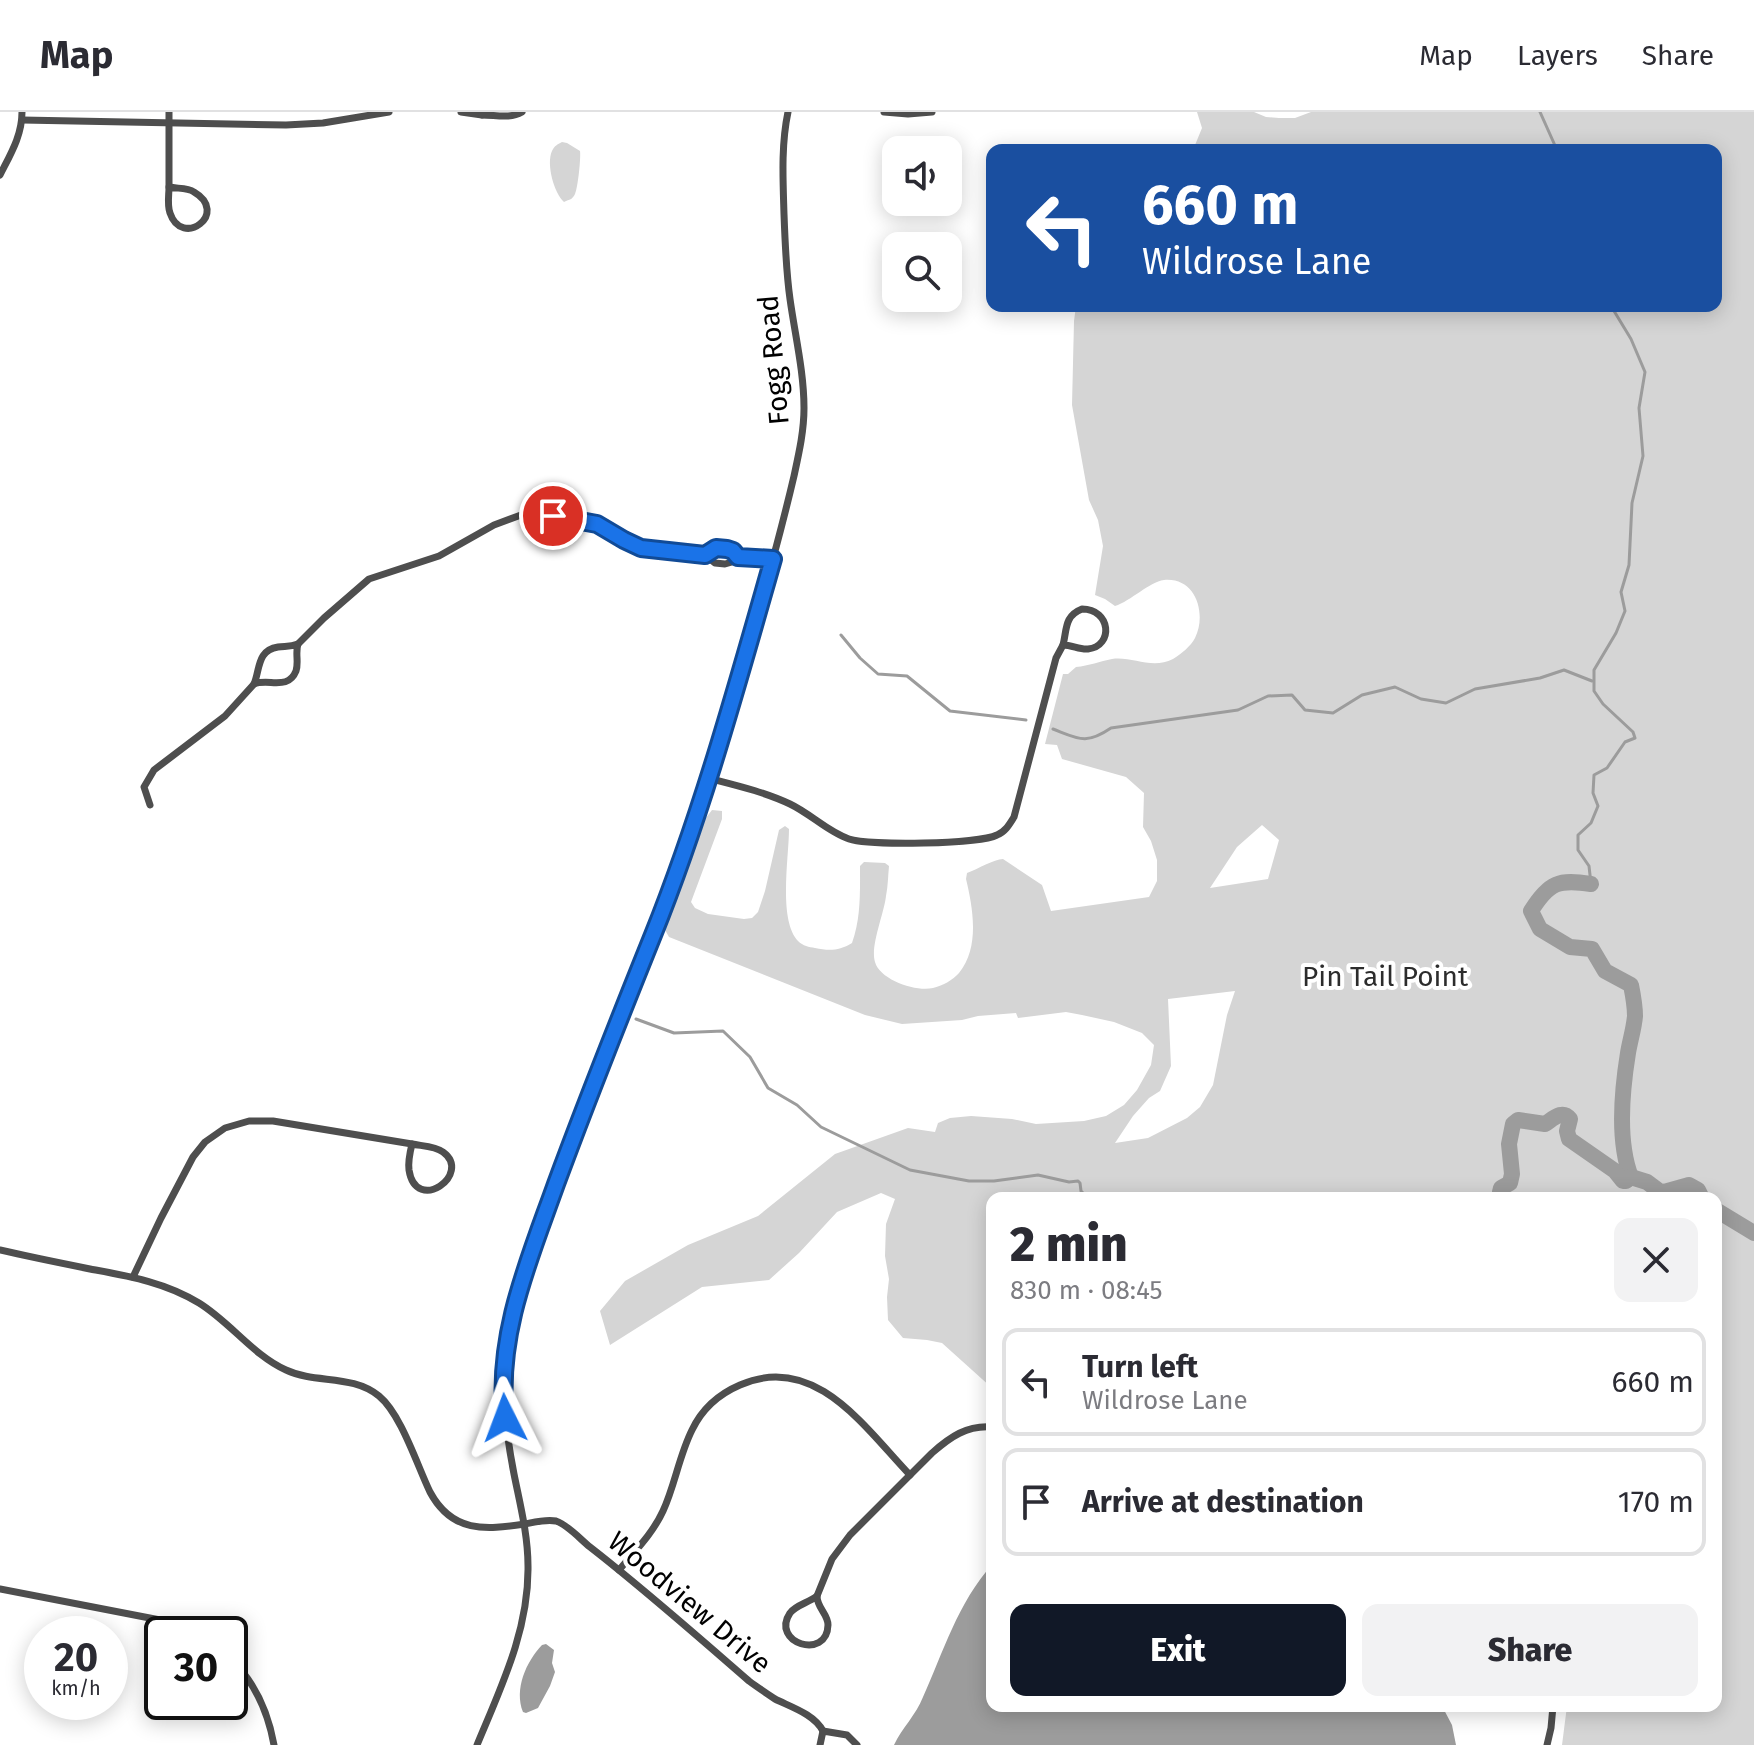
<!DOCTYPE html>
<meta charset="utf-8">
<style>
body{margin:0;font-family:"Fira Sans",sans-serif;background:#f2f2f3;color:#2b2b33;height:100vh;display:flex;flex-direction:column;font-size:30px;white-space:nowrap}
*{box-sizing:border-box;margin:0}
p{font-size:26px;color:#7c7c81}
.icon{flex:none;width:44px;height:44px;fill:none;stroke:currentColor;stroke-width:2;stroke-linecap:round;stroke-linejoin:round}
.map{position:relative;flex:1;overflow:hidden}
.sheet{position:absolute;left:986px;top:1080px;width:736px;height:520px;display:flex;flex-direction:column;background:#fff;border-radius:16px;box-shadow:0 4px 20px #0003}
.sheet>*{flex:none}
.guide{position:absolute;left:986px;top:32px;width:736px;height:168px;border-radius:16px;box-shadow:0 4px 20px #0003;background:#1a4fa0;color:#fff;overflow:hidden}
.tools{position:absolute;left:882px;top:24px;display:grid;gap:16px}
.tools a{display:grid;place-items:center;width:80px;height:80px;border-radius:16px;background:#fff;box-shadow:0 4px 20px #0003;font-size:40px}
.speed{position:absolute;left:24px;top:1504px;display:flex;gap:16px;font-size:40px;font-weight:700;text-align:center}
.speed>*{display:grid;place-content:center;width:104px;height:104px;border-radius:50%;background:#fff;box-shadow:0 4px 20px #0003;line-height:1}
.speed small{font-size:20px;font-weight:400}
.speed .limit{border:4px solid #111;border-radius:12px;background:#fff;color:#111}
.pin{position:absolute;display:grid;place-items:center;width:68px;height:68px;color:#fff;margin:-34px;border:4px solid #fff;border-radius:50%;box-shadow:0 2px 8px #0007}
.me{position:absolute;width:88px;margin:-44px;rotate:357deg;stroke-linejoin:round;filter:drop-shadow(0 0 6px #0008)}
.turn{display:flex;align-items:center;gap:28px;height:168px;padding:0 24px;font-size:36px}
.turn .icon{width:104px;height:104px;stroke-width:2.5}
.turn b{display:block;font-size:56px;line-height:68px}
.round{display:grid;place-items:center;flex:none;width:84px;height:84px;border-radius:16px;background:#f2f2f3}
.overview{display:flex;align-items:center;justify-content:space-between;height:136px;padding:0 24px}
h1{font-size:48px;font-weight:800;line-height:60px}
.button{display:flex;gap:16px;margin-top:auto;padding:16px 24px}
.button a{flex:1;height:92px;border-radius:16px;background:#111827;color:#fff;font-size:32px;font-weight:800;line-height:92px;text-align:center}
.button a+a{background:#f2f2f3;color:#2b2b33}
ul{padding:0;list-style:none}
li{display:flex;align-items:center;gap:24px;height:108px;margin:0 16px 12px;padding:0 8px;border:4px solid #e1e1e2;border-radius:16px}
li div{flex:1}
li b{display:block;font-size:30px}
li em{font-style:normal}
header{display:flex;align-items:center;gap:48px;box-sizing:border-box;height:112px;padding:0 40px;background:#fff;border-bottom:2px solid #e1e1e2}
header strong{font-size:38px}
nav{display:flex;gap:44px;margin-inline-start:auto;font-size:28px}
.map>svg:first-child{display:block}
</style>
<header>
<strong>Map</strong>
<nav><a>Map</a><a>Layers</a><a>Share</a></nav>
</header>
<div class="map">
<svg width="1754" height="1633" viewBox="0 0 1754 1633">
<rect width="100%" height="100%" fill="#fff"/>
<g fill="#d5d5d5" fill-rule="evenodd">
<path d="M1197 0H1254L1266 5 1279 6H1295L1311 0H1754V1633H1562L1567 1594H1716V1086H992V1276L942 1231 927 1228 903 1226 888 1208 887 1185 889 1167 885 1144 886 1112 895 1087 881 1081 837 1100 799 1141 769 1168 702 1175 610 1233 600 1199 625 1169 688 1133 758 1104 835 1042 908 1016 935 1020 938 1011 950 1006 971 1004 1012 1007 1036 1012 1084 1009 1106 1004 1124 993 1137 978 1151 953 1154 933 1142 921 1114 910 1082 903 1066 900 1018 906 1016 901 978 904 962 908 902 912 865 903 669 825 665 818 705 707 712 698 722 699V707L691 790 695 796 708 802 744 807 752 806 758 800 765 779 779 718 785 714 789 717C789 745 778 808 798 829 803 834 809 835 815 836 829 839 839 839 852 831 861 806 860 780 860 754L864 750 885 751 889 754C888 764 888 774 886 784 884 802 870 834 875 850 880 868 916 880 933 876 942 874 953 868 959 861 980 835 973 796 966 767L967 761C978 757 994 747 1003 747L1042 773 1051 799 1149 785 1157 769V748L1151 729 1143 715 1144 681 1126 665 1062 647 1057 633 1045 632 1063 562H1068L1076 555C1089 554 1100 549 1112 547 1132 544 1152 558 1173 547 1181 542 1191 534 1195 526 1207 502 1196 465 1164 468 1149 470 1131 489 1115 494L1105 487 1095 483 1103 434 1098 408 1089 388 1072 293 1074 209 1076 194H1716V38H1193L1202 16ZM1262 713 1279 728 1268 767 1210 776 1237 735ZM1235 879 1227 903 1213 973 1200 995 1187 1006 1148 1026 1115 1031 1133 1004 1149 986 1160 979 1171 954 1168 887Z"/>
<path d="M562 30 567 31 580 39C581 45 578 76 575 82 572 88 570 87 564 90 554 81 546 52 552 39 555 33 557 33 562 30Z"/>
</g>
<g fill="#9c9c9c">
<path d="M992 1453V1594H1442L1452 1613 1456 1633H894C902 1616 916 1603 923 1585 943 1541 958 1490 992 1453Z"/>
<path d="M546 1532 554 1538 552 1551 555 1560 550 1574 538 1596 526 1601 523 1600C514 1577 526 1550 542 1533Z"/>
</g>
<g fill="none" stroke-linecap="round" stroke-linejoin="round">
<g stroke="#9c9c9c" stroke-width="3">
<polyline points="1540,0 1557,38"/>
<polyline points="841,523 860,546 878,562 907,564 950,599 1026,608"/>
<path d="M1053 617C1079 627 1086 633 1111 616L1238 598 1268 584 1292 583 1305 598 1333 601 1362 583 1395 575 1421 587 1446 591 1475 577 1540 566 1564 558 1592 569"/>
<polyline points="1591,772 1589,754 1578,738 1578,723 1591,711 1598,694 1593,681 1594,663 1607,656 1625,630 1635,626 1633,620 1603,592 1594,579 1594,558 1616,521 1625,499 1621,480 1629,453 1632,391 1643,344 1639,296 1645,260 1631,227 1611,194"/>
<polyline points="636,907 674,921 723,919 750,945 768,976 797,993 821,1015 910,1058 969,1069 994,1069 1038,1063 1069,1070 1078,1069 1080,1071 1081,1079 1088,1086"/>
</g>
<g stroke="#9c9c9c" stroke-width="16">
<path d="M1591 772C1559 767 1549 770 1531 799L1540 817 1570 835 1592 837 1605 859 1631 873C1633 883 1635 894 1635 904 1634 916 1630 929 1628 941 1622 978 1617 1029 1631 1065"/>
<path d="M1504 1086 1500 1080 1501 1076 1510 1071 1512 1062 1509 1032 1513 1012 1518 1008 1545 1012C1553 1007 1562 997 1570 1007L1567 1019 1569 1027 1615 1059 1623 1069H1626L1631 1065 1647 1070 1659 1079 1664 1080 1689 1073 1698 1078 1702 1086"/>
<polyline points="1716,1098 1754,1121"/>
</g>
<g stroke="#4e4e4e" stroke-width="7">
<polyline points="169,0 169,75"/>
<polyline points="461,0 482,3"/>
<path d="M485 0 482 3C496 3 510 7 522 0"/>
<polyline points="884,0 908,2 932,0"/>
<polyline points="22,8 286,13 323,11 389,0"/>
<path d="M0 63C10 43 22 24 22 0"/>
<path d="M169 75C177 77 187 75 194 80 230 101 182 137 170 101 167 93 169 83 169 75Z"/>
<polyline points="738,445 773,447"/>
<path d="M1082 497C1111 497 1114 534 1088 537 1080 538 1072 533 1063 533 1067 518 1064 504 1082 497Z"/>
<path d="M298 532 324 506 369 467 439 444 494 413 521 403 553 404 590 410 597 412 624 428 641 436 705 443 715 451 725 452 732 450 738 445C729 433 715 435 705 443"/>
<path d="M298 532C295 541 299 550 296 559 288 579 268 566 254 572 260 558 257 538 278 535 286 534 290 535 298 532Z"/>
<path d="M708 666C735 673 765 680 790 692 811 702 828 720 849 727 869 734 979 732 997 723 1005 720 1009 713 1014 705L1056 546 1063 533"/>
<polyline points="150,693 144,675 154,658 225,604 254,572"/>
<path d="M412 1032C421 1034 435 1034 443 1040 473 1062 416 1103 409 1058 408 1050 410 1040 412 1032Z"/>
<path d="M0 1138C30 1145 60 1151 90 1157 128 1164 165 1170 199 1191 230 1210 254 1244 286 1258 316 1272 352 1262 379 1284 401 1302 417 1353 430 1380 452 1421 485 1418 525 1412 535 1410 546 1407 556 1409 568 1413 580 1427 590 1435 644 1477 696 1523 749 1569 757 1575 766 1581 775 1587 791 1595 814 1602 823 1619"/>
<polyline points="133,1165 161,1106 193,1045 205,1030 225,1016 249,1009 273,1009 412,1032"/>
<path d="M619 1458C635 1439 653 1421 663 1399 675 1373 679 1344 692 1318 702 1297 719 1282 740 1273 815 1240 865 1316 910 1363"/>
<polyline points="0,1477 160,1508 199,1522"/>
<path d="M817 1484 832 1447 850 1423 932 1341C950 1325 967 1313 992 1315"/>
<path d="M817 1484C817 1496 828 1502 828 1513 827 1549 770 1531 790 1501 796 1493 808 1491 817 1484Z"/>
<path d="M230 1546C254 1569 268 1600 274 1633"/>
<path d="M477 1633C501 1575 529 1518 528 1454 528 1423 520 1392 514 1362 504 1311 499 1262 510 1210 521 1160 541 1113 559 1065 588 985 618 905 651 827 680 759 701 688 723 618 749 534 774 449 794 364 799 341 804 319 804 296 804 260 795 223 790 187 786 159 785 130 784 102 783 68 781 33 788 0"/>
<polyline points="820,1633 823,1619 847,1623 857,1633"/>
<polyline points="1547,1633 1551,1616 1553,1594"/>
</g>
</g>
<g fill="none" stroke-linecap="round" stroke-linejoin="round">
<g stroke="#114b97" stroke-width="20">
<path id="route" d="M505 1306C496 1223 529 1148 556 1072 587 988 620 905 653 823 702 701 737 573 773 447L738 445 733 439 727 437 716 436 705 443 641 436 624 428 597 412 553 404"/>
</g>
<use href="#route" stroke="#1a73e8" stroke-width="14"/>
</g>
<g text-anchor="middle" stroke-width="8" stroke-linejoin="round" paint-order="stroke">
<g font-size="28" fill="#000" stroke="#fff">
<text transform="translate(773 248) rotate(-95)" y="10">Fogg Road</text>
<text transform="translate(690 1490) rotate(40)" y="10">Woodview Drive</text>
</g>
<g font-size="28" fill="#2c2c2c" stroke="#fff">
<text x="1385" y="874">Pin Tail Point</text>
</g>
</g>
</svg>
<div class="tools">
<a><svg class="icon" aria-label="sound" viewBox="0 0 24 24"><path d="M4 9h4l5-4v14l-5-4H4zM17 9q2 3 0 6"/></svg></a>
<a><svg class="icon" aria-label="search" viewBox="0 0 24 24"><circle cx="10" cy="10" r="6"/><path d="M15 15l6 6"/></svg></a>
</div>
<div class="speed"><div>20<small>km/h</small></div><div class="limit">30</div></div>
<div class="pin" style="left:553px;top:404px;background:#d93025"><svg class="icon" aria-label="arrive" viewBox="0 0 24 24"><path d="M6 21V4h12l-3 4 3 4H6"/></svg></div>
<svg class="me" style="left:505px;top:1306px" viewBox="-20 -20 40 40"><path d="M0-17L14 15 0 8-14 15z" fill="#1a73e8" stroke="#fff" stroke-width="4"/></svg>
<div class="guide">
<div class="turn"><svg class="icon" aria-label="left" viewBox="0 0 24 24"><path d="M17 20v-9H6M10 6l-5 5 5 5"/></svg><div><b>660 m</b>Wildrose Lane</div></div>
</div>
<section class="sheet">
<div class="overview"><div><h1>2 min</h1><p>830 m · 08:45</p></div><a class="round"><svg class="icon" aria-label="close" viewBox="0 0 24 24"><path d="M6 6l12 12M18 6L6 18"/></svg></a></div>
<ul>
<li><svg class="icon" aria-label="left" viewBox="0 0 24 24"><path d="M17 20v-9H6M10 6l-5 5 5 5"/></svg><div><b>Turn left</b><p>Wildrose Lane</p></div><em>660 m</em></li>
<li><svg class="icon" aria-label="arrive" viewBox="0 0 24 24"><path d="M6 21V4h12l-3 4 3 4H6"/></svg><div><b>Arrive at destination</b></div><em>170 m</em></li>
</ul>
<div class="button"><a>Exit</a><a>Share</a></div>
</section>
</div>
